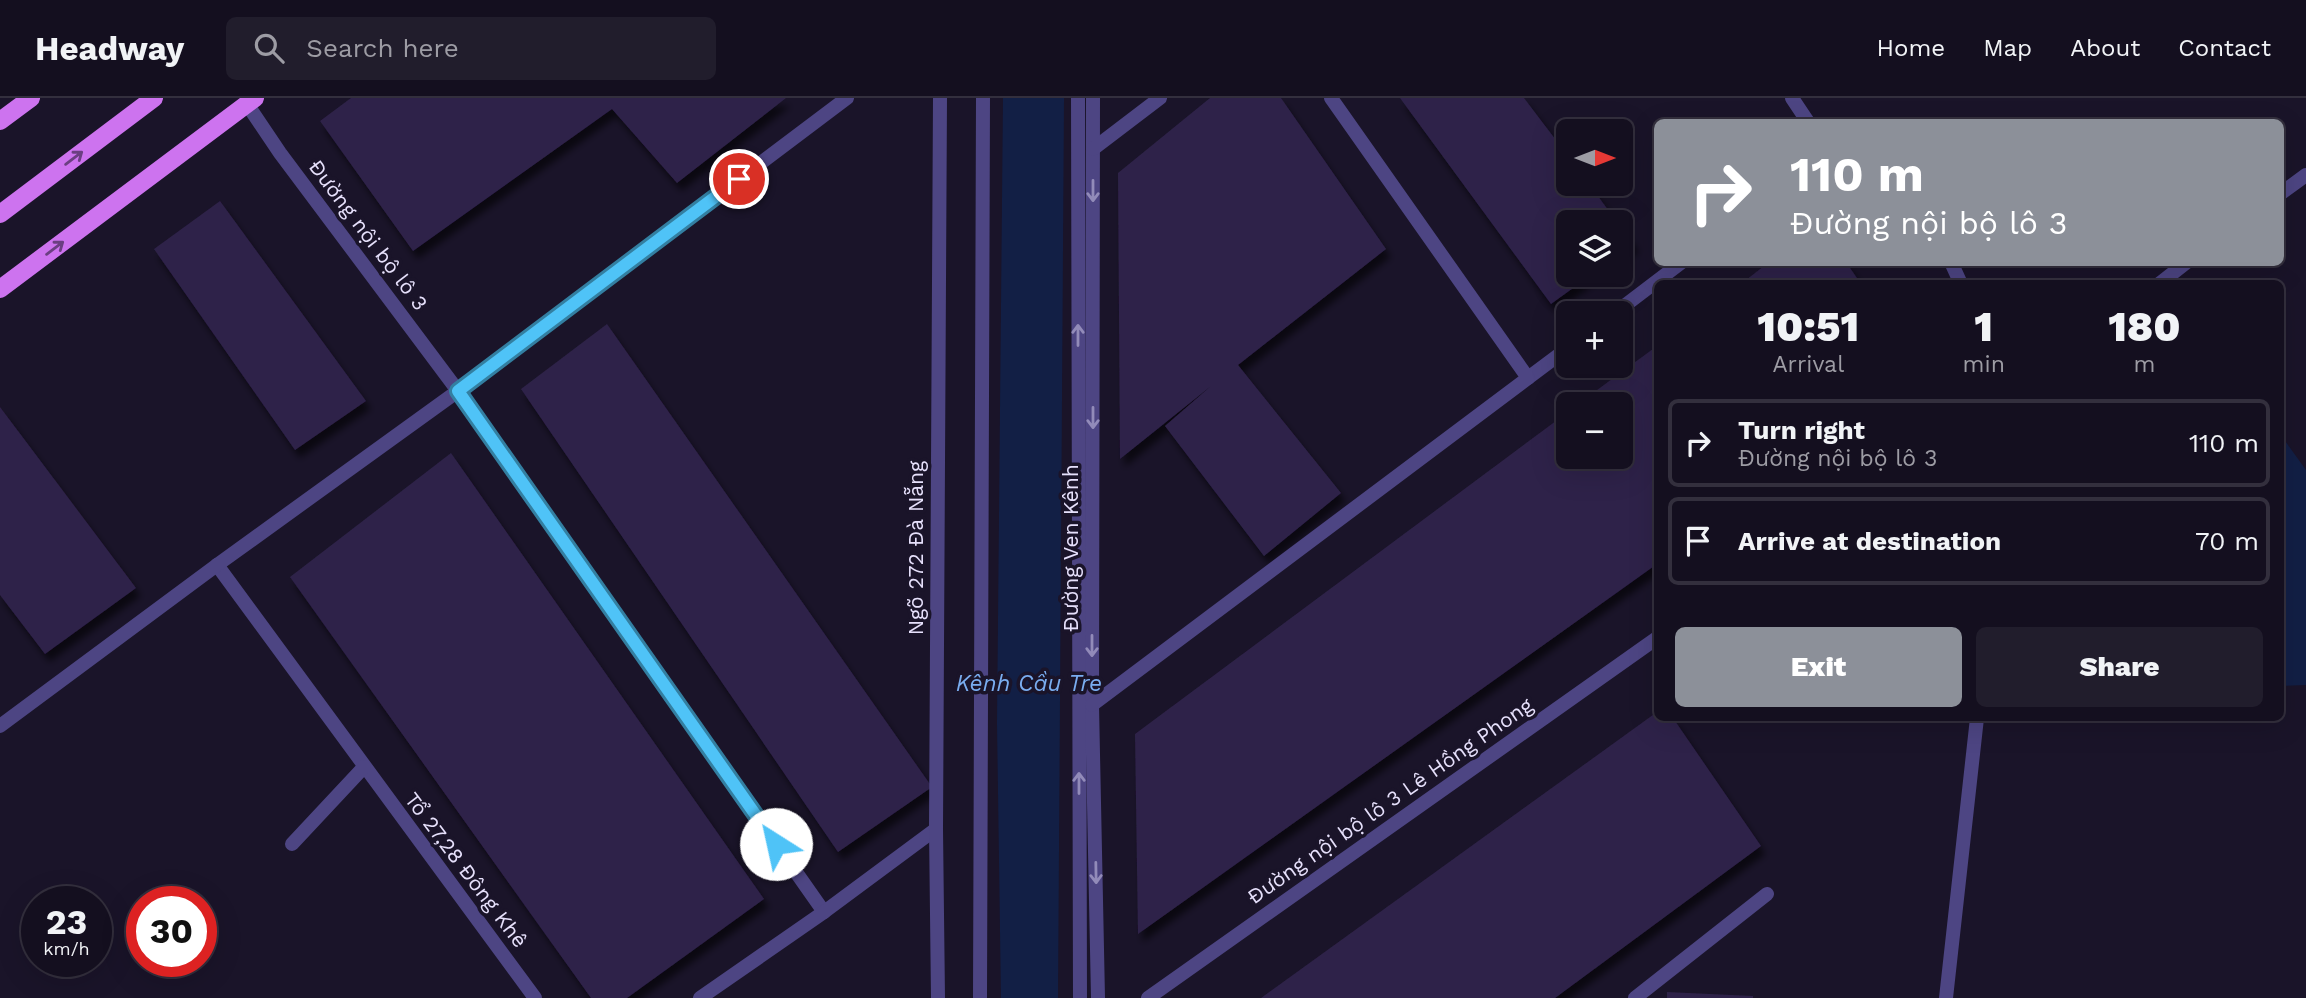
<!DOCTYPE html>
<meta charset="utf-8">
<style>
body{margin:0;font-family:"Work Sans",sans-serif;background:#211d2c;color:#f1f3f6;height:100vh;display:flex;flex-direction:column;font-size:26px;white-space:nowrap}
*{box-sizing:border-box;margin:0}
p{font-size:23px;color:#9d9ca4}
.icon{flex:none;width:38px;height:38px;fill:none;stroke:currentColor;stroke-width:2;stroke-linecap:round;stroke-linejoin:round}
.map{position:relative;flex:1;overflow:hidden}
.sheet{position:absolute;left:1654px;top:182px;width:630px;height:441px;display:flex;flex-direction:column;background:#140f1f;border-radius:10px;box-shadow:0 7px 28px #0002,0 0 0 2px #332f3d}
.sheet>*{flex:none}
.top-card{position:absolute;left:1654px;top:21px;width:630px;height:147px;border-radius:10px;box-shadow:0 7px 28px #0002,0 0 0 2px #332f3d;background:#8c9099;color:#fff;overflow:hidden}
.needle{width:46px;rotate:90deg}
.controls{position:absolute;left:1556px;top:21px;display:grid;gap:14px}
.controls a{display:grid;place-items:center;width:77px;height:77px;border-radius:10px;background:#140f1f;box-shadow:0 7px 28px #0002,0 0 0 2px #332f3d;font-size:35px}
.speed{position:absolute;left:21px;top:788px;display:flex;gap:14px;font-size:35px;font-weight:700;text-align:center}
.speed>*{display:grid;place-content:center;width:91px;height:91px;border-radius:50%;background:#140f1f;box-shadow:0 7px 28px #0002,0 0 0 2px #332f3d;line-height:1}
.speed small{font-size:18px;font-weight:400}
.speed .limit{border:10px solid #d22;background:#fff;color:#111}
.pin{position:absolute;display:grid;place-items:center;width:60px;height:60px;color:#fff;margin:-30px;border:4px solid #fff;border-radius:50%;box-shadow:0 2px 7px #0007}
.me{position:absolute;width:77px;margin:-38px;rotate:325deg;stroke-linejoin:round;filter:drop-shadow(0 0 5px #0008)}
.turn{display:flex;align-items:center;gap:24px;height:147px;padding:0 21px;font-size:32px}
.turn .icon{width:91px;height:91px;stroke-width:2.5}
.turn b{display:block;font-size:49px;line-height:60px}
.eta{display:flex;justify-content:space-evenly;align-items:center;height:119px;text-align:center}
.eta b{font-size:42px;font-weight:800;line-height:49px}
.button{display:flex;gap:14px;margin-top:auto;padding:14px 21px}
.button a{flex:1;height:80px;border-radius:10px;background:#8c9099;color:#fff;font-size:28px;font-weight:800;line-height:80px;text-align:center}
.button a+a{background:#211d2c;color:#f1f3f6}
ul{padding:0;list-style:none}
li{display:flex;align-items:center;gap:21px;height:88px;margin:0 14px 10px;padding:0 7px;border:4px solid #332f3d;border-radius:10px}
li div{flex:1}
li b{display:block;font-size:26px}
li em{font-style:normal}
header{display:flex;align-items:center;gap:42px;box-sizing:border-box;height:98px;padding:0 35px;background:#140f1f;border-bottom:2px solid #332f3d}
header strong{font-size:33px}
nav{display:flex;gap:38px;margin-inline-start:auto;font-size:24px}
.search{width:490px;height:63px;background:#211d2c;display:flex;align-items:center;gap:18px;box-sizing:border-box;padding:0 24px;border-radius:10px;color:#9d9ca4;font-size:26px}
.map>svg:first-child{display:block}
</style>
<header>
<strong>Headway</strong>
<div class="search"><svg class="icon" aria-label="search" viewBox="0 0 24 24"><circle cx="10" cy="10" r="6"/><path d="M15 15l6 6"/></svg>Search here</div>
<nav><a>Home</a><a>Map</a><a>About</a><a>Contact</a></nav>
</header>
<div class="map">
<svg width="2306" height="900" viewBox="0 0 2306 900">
<defs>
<filter id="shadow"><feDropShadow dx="4.5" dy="8" stdDeviation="3.5" flood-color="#0009"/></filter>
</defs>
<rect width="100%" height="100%" fill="#1a1429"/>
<g fill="#121f45">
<polygon points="1003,0 1064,0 1058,900 1001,900 997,625"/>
<polygon points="2280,336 2306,372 2306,587 2280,588"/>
</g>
<g fill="#2e2248" filter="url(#shadow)">
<polygon points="351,0 786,0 677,85 612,11 413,153 320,23"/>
<polygon points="1210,0 1281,0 1386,151 1238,267 1341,395 1264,458 1165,328 1211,288 1120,361 1118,75"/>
<polygon points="1400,0 1524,0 1568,58 1568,86 1589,86 1617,124 1568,124 1568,177 1591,177 1551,206"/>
<polygon points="220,103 366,303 295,352 154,151"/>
<polygon points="1620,128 1634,146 1620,155"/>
<polygon points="1769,164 1846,164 1861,186 1741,186"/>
<polygon points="607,226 932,689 838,754 521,291"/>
<polygon points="1657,248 1657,466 1138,836 1135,636 1568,314 1568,359 1620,359 1620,306 1578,306"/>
<polygon points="0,309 136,490 45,556 0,497"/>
<polygon points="451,355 764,801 627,900 591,900 290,479"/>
<polygon points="1657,614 1657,620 1673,620 1761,748 1555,900 1261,900"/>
<polygon points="1667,894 1753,898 1753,900 1667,900"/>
</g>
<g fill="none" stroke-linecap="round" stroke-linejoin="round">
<g stroke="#4d4583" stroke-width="14">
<polyline points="1078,0 1080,900"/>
<polyline points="1093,0 1092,607 1098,900"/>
<polyline points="1792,0 1808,24"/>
<polyline points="1093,51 1160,0"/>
<polyline points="2280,96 2306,77"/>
<polyline points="1951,164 1961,186"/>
<polyline points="2159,186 2187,164"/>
<polyline points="217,467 535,900"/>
<polyline points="292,746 364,669"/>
<polyline points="1148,900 1657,540"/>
<polyline points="1635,900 1767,796"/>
<polyline points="1946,900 1977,620"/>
</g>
<g stroke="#4d4583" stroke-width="14">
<polyline points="247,6 280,55 458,293 824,814"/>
<polyline points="1615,215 1682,164"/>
<polyline points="1528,280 1568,250"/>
<polyline points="1092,607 1528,280 1331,0"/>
<polyline points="0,628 217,467 458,293 847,0"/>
<polyline points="700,900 824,814 936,731"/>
<polyline points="938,900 936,731 940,0"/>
<polyline points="980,900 983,0"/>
</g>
<g stroke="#cd73ef" stroke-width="18">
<polyline points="0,23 31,0"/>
<polyline points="0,116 154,0"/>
<polyline points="0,191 255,0"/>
</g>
</g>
<defs><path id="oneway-shaft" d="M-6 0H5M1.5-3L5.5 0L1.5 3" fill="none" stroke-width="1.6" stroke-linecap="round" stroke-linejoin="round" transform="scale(1.75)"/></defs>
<g stroke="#6b3f82">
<use href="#oneway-shaft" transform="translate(74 60) rotate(-37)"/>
<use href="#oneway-shaft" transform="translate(55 150) rotate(-37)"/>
</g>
<g stroke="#928bb9">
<use href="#oneway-shaft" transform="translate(1093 93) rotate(90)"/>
<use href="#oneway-shaft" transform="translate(1078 237) rotate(-90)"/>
<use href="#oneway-shaft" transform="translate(1093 320) rotate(90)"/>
<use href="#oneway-shaft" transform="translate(1092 548) rotate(90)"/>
<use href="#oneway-shaft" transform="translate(1079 685) rotate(-90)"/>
<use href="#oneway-shaft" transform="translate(1096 775) rotate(89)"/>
</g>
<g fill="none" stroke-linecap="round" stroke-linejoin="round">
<g stroke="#337fa1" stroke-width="18">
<polyline id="route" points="739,81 458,293 776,746"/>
</g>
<use href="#route" stroke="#4fc3f7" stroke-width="12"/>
</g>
<g text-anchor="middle" stroke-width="7" stroke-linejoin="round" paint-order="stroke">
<g font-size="21" fill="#e6e0fb" stroke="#1a1429">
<text transform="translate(368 137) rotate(53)" y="7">Đường nội bộ lô 3</text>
<text transform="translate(916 450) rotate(-90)" y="7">Ngõ 272 Đà Nẵng</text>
<text transform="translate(1071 450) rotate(-90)" y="7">Đường Ven Kênh</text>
<text transform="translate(1390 703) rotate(-35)" y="7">Đường nội bộ lô 3 Lê Hồng Phong</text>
<text transform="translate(466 772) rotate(53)" y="7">Tổ 27,28 Đông Khê</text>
</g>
<g font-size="23" font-style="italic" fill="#7aadf0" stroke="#1a1429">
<text x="1029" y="593">Kênh Cầu Tre</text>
</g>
</g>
</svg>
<div class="controls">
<a><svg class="needle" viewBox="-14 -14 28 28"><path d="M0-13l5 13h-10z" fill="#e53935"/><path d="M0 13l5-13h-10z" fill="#9d9ca4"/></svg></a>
<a><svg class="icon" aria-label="layers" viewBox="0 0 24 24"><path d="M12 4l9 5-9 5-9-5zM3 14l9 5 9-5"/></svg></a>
<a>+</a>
<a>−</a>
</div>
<div class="speed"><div>23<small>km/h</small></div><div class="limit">30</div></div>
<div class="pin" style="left:739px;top:81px;background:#d93025"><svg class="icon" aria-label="arrive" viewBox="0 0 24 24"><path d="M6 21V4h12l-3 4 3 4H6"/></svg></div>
<svg class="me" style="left:776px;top:746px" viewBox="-20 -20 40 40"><circle r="19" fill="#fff"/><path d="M0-13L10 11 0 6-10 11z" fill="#4fc3f7"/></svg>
<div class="top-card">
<div class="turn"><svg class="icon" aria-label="right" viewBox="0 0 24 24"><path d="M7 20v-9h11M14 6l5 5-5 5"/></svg><div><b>110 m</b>Đường nội bộ lô 3</div></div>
</div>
<section class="sheet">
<div class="eta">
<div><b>10:51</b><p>Arrival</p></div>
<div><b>1</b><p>min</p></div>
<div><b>180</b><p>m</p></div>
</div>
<ul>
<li><svg class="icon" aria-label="right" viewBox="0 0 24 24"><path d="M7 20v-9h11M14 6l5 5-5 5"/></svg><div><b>Turn right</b><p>Đường nội bộ lô 3</p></div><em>110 m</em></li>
<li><svg class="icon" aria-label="arrive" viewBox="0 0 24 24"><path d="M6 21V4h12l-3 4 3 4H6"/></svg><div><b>Arrive at destination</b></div><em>70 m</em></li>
</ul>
<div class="button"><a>Exit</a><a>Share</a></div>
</section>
</div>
